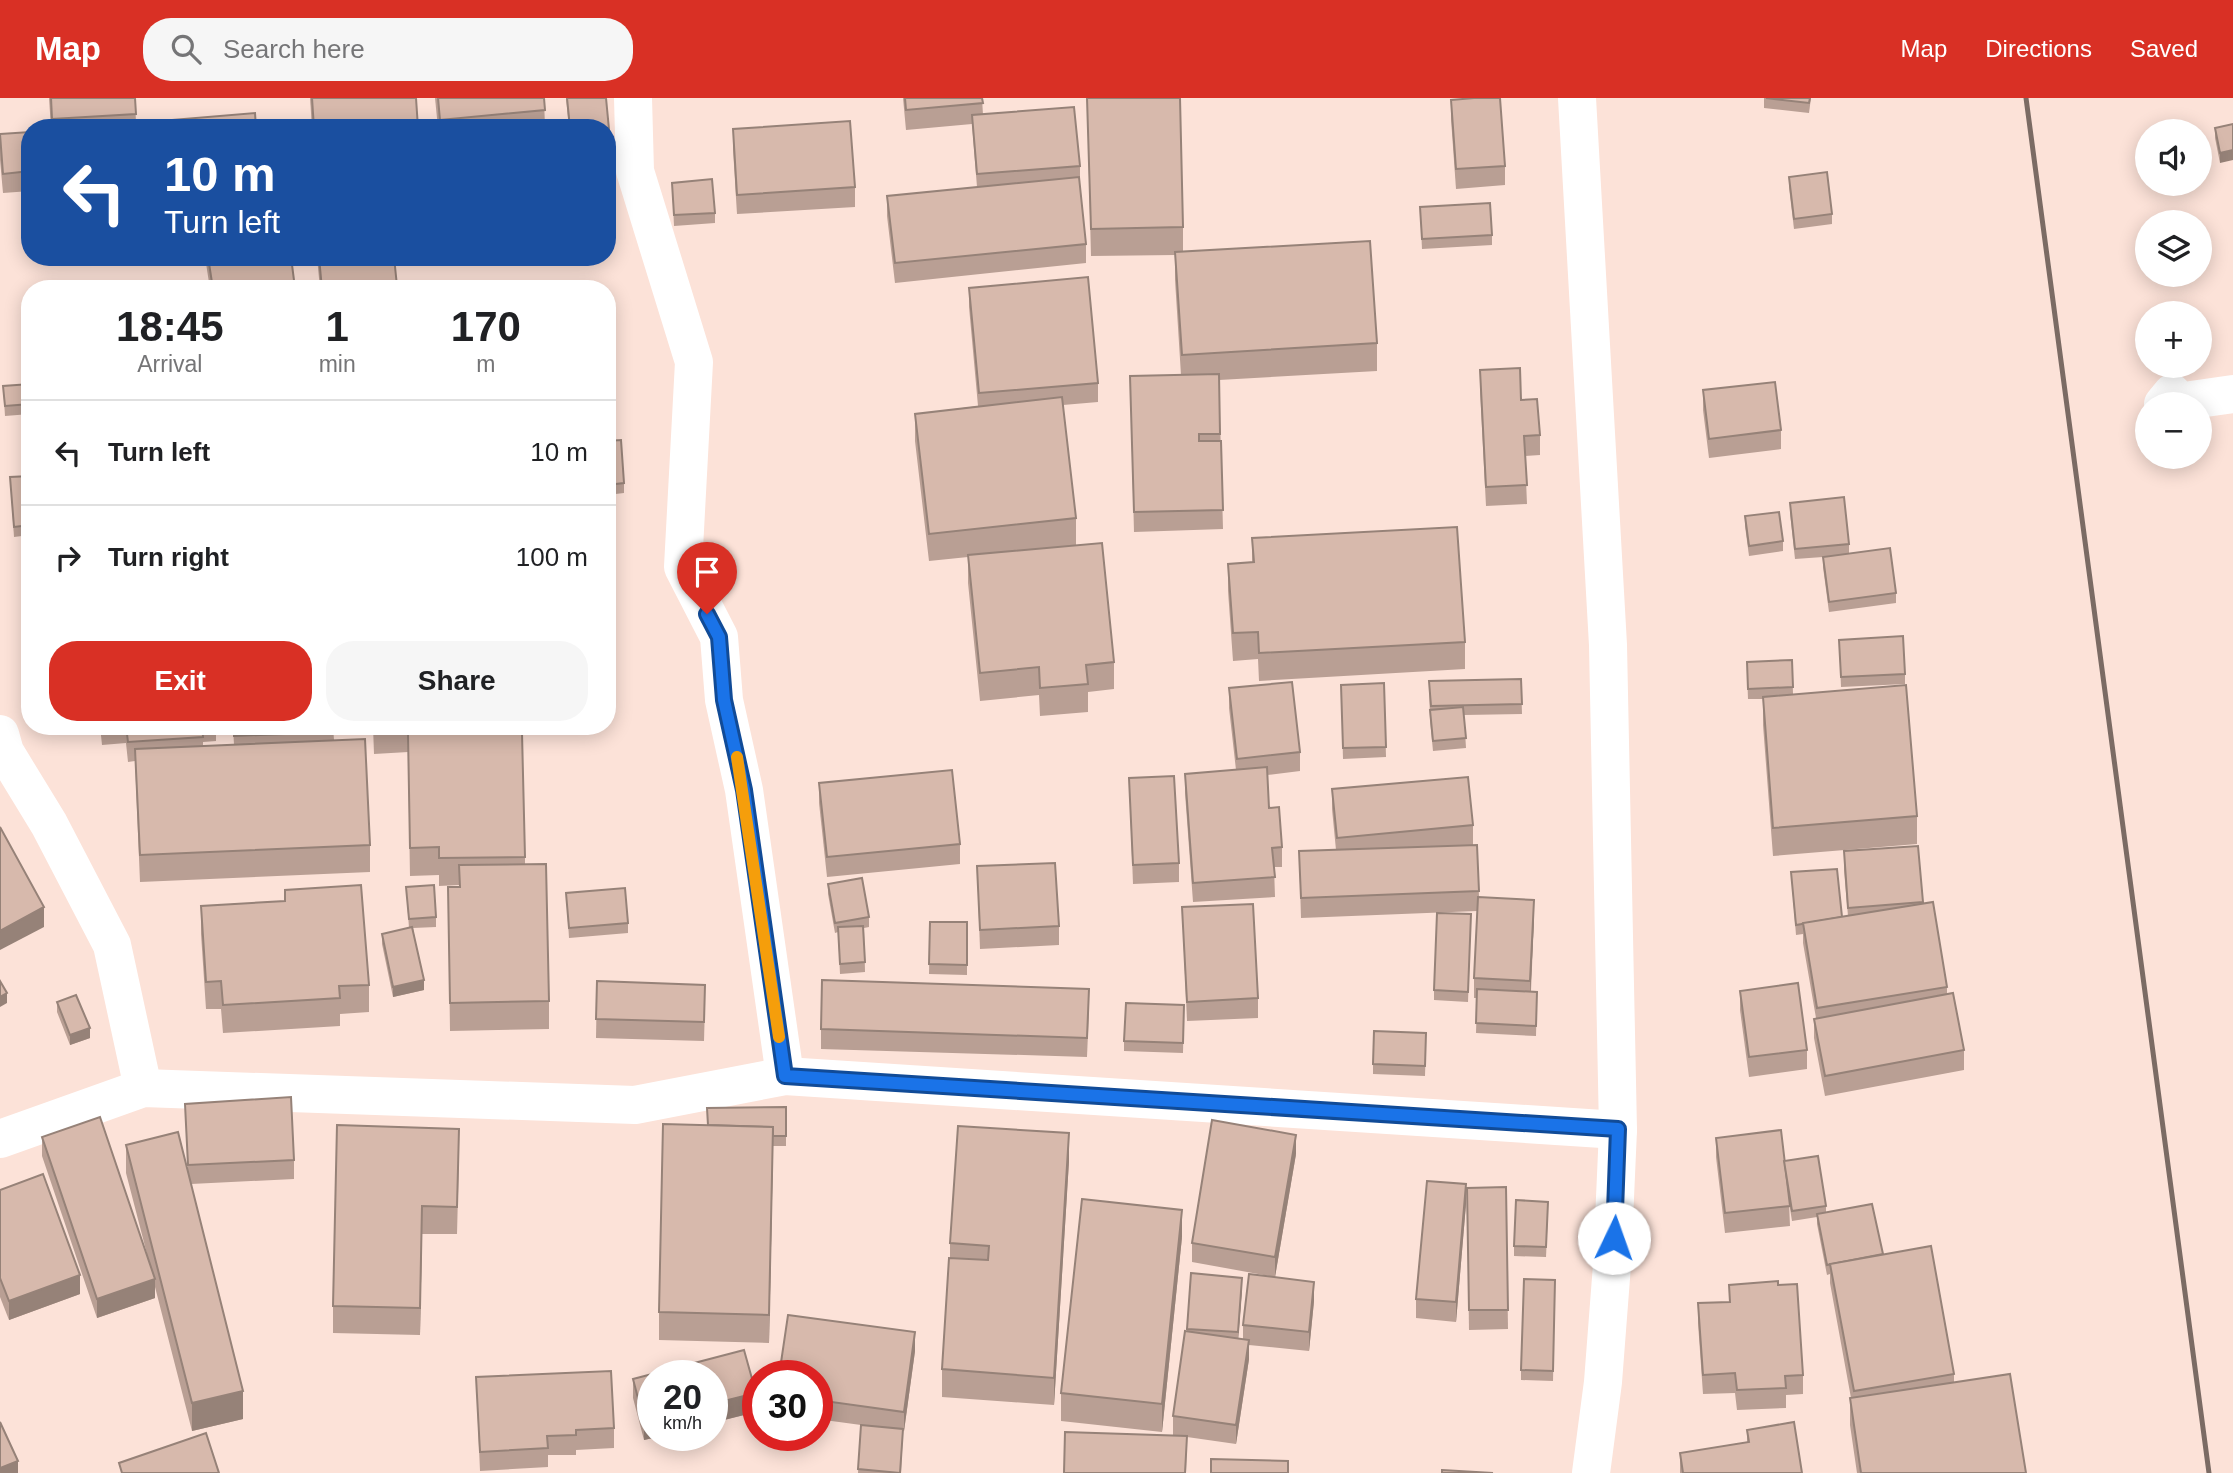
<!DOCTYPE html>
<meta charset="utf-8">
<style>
body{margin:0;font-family:Helvetica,sans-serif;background:#f6f6f6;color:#202124;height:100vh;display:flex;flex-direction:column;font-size:26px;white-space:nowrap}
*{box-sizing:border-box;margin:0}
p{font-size:23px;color:#757577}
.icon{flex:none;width:38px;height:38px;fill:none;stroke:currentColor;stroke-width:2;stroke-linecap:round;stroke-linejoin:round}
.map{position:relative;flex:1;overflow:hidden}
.drawer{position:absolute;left:21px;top:182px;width:595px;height:455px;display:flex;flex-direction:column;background:#fff;border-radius:28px;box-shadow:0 4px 18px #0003}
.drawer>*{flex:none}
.guide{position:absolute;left:21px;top:21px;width:595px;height:147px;border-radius:28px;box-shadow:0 4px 18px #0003;background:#1a4fa0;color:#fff;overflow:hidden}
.controls{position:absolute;left:2135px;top:21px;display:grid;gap:14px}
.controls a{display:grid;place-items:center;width:77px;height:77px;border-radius:50%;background:#fff;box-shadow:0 4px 18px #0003;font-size:35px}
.speed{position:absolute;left:637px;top:1262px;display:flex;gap:14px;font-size:35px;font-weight:700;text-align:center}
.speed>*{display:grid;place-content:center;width:91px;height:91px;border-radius:50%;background:#fff;box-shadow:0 4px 18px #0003;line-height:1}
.speed small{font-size:18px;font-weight:400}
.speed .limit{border:10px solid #d22;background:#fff;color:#111}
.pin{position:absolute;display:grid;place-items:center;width:60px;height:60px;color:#fff;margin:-72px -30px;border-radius:50% 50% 50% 0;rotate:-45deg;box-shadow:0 0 7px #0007}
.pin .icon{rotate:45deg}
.me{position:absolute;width:77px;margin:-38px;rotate:3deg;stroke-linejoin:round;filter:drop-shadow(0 0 5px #0008)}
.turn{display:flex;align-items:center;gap:24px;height:147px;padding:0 28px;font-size:32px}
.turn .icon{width:91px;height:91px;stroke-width:2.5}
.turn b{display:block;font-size:49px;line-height:60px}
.eta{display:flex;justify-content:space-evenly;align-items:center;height:119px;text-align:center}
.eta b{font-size:42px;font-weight:700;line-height:49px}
.button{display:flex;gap:14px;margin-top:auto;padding:14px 28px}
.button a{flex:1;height:80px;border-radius:28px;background:#d93025;color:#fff;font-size:28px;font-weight:700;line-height:80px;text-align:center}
.button a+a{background:#f6f6f6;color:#202124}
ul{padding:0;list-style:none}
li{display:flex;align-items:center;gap:21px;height:105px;padding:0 28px;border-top:2px solid #e0e0e0}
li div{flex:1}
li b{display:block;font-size:26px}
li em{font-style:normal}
header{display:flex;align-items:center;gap:42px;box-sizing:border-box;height:98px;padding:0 35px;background:#d93025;color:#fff}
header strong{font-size:33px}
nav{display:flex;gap:38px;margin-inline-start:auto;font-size:24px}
.search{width:490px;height:63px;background:#f6f6f6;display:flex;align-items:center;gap:18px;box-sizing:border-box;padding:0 24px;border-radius:28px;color:#757577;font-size:26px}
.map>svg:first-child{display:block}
</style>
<header>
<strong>Map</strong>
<div class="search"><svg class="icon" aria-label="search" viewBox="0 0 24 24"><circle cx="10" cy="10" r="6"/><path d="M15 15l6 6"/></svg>Search here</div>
<nav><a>Map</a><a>Directions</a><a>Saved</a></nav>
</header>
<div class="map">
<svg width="2233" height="1375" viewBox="0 0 2233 1375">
<rect width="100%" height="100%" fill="#fce2d8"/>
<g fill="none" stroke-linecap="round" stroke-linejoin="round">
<g stroke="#fff" stroke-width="38">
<polyline points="633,0 635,73 694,264 683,469 719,539 724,602 744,692 785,978"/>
<polyline points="1577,0 1608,547 1618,1032 1612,1167 1603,1284 1591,1375"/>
<polyline points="2172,295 2163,306 2233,296"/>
<polyline points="0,636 5,654 49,726 112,847 143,990"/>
<polyline points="0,1041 143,990 635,1007 785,978 1618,1032"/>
</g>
<polyline stroke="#7b6b64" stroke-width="5" points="2026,0 2209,1375"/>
</g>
<g fill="#b99f94">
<polygon points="49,0 135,0 136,25 256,30 51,30"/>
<polygon points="310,0 416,0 418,30 312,30"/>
<polygon points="435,0 544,0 545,30 438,30"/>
<polygon points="566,0 606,0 610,42 610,52 607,52 607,30 569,30"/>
<polygon points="903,0 982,0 983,17 1080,68 1080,86 1086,146 1086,165 895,185 887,118 887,98 977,89 972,26 906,32"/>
<polygon points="1087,0 1183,129 1183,154 1377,245 1377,273 1219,282 1223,431 1134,434 1130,278 1181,277 1175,182 1175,157 1091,158"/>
<polygon points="1764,0 1811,0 1809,15 1764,10"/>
<polygon points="1451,2 1505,68 1505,87 1456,91 1451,21"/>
<polygon points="2233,26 2220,65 2215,40 2215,30"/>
<polygon points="733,31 855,89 855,109 737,116 733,51"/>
<polygon points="30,34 30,93 3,95 0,62 0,36"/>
<polygon points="1789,79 1832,116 1832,126 1794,131 1789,89"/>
<polygon points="672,85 715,115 715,125 674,128"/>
<polygon points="1420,109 1492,137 1492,147 1422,151"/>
<polygon points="205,159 291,159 295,191 210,191"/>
<polygon points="317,159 394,159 397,191 320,191"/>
<polygon points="969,190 1098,285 1098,304 1063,307 1076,420 1076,447 1114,564 1114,591 1088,594 1088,614 1040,618 1039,597 980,603 968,485 968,459 929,463 915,343 915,316 978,308 969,209"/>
<polygon points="1480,272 1521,302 1540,337 1540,357 1525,358 1527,406 1486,408 1480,291"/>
<polygon points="30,286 30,316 5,318 3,288"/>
<polygon points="1703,292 1781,332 1781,351 1709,360 1703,312"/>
<polygon points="607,343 624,385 624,395 607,397"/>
<polygon points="30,378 30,437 14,439 10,379"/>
<polygon points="1790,405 1849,446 1849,455 1896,495 1896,505 1829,514 1823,469 1823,459 1795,461 1790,415"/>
<polygon points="1745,418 1783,443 1783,453 1749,458 1745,428"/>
<polygon points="1252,440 1465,544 1465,571 1259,583 1258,561 1233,563 1228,493 1228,466 1252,464"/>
<polygon points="26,495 30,495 30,539 29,539"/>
<polygon points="1839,542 1905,576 1905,586 1841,589"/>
<polygon points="1792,562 1793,596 1917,718 1917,746 1773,758 1763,627 1763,601 1748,601 1747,574"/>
<polygon points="1521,581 1522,616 1464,617 1466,650 1433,653 1430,622 1429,583"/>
<polygon points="1384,585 1386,659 1343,661 1341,587"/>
<polygon points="1229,590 1300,654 1300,673 1267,677 1269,710 1282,749 1282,769 1274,769 1275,799 1193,804 1185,695 1185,676 1236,672 1229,610"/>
<polygon points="100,628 216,628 216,643 203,644 203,648 234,647 233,628 333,628 334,642 370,747 370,774 140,784 135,663 128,664 126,645 102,647"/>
<polygon points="373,628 448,628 448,635 525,759 525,766 549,903 549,931 450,933 448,789 459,789 459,787 439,788 439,777 410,778 408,654 374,656"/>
<polygon points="1129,680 1179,765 1179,784 1133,786"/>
<polygon points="819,685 960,746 960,766 827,779 819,705"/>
<polygon points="1332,691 1473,727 1473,747 1477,747 1479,799 1534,821 1531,893 1537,894 1536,938 1476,935 1477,900 1474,900 1474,880 1477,813 1301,820 1299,753 1336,752 1332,711"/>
<polygon points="1918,748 1923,806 1947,889 1947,897 1964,952 1964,972 1825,998 1814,940 1814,921 1816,920 1803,845 1803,836 1796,837 1791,774 1842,819 1848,818 1844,772 1844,753"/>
<polygon points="977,768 1059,828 1059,847 980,851"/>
<polygon points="828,786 869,819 869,829 864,830 865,874 840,876 838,834 835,835 828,796"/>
<polygon points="406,789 436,819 436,829 413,830 424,892 393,899 382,846 382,836 409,830"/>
<polygon points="566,795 628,825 628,835 569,840"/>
<polygon points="201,808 369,887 369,914 340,916 340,928 223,935 221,911 206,911 201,836"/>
<polygon points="1182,809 1258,900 1258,920 1187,923"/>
<polygon points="1471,816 1468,904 1434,902 1434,892"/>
<polygon points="930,824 967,824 967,877 929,876"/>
<polygon points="597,883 705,907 704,943 596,940"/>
<polygon points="1740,893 1807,952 1807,971 1749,979 1740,912"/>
<polygon points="57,904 90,940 70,947 57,914"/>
<polygon points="1184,907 1183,955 1124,953 1124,943"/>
<polygon points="1089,911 1087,959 821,951 821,931"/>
<polygon points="1426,945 1425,978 1373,976 1373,966"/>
<polygon points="185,1006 294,1062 294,1081 191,1086 243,1321 192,1333 155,1189 155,1200 97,1220 42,1058 42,1039 147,1156 126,1075 126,1047 188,1073"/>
<polygon points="786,1009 786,1048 773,1048 769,1245 659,1242 659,1214 708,1027"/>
<polygon points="1716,1040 1784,1063 1826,1108 1826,1115 1883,1156 1954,1276 1954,1284 2026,1375 1857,1375 1850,1327 1850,1300 1851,1300 1830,1185 1830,1176 1827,1177 1817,1126 1817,1119 1792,1123 1789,1104 1790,1128 1725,1135 1716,1059"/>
<polygon points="1296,1056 1275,1179 1192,1164 1192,1145"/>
<polygon points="459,1058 457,1136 422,1136 420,1237 333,1235 333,1208"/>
<polygon points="1069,1063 1054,1307 942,1299 942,1271 950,1160 950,1145"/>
<polygon points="1506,1089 1508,1231 1469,1232 1467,1090"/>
<polygon points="0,1092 80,1196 9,1222 0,1199"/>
<polygon points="1466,1106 1456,1224 1416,1220 1416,1201"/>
<polygon points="1548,1114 1546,1159 1514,1158 1514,1148"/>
<polygon points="1182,1139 1162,1334 1061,1323 1061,1295"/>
<polygon points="1191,1175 1242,1190 1238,1240 1243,1241 1243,1227 1314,1203 1309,1253 1249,1247 1249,1261 1236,1346 1187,1339 1186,1375 1064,1375 1179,1338 1173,1337 1173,1318 1187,1233"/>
<polygon points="1555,1182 1553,1283 1521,1282 1521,1272"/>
<polygon points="1729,1187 1778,1187 1803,1277 1803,1296 1786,1297 1786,1310 1737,1312 1735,1295 1703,1296 1698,1225 1698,1205 1729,1204"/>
<polygon points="744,1252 756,1295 756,1314 712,1325 712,1278 653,1278 653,1337 666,1337 644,1342 633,1300 633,1281"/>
<polygon points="915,1253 904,1333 903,1333 901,1375 858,1375 861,1327 817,1321 817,1278"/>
<polygon points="476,1279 614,1330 614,1350 576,1352 576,1357 548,1357 548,1369 480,1373"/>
<polygon points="1747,1332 1802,1375 1680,1375 1680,1355 1747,1344"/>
</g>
<g fill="#968278">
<polygon points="2233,52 2233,62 2220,65 2220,55"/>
<polygon points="1534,802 1534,821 1530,902 1530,883"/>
<polygon points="44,809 44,829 0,852 0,833"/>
<polygon points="424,882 424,892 393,899 393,889"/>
<polygon points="7,895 7,905 0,909 0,899"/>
<polygon points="90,930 90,940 70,947 70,937"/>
<polygon points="773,1029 773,1056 769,1245 769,1217"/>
<polygon points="1069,1035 1069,1063 1054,1307 1054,1280"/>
<polygon points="1296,1037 1296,1056 1275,1179 1275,1159"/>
<polygon points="1466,1086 1466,1106 1456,1224 1456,1204"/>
<polygon points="422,1108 422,1136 420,1237 420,1210"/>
<polygon points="1182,1112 1182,1139 1162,1334 1162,1306"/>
<polygon points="80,1177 80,1196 9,1222 9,1203"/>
<polygon points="1242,1180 1242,1190 1238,1244 1238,1234"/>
<polygon points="155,1181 155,1200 97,1220 97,1201"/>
<polygon points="1314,1184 1314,1203 1309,1253 1309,1234"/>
<polygon points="915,1234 915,1253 904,1333 904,1314"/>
<polygon points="1249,1242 1249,1261 1236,1346 1236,1327"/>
<polygon points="243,1293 243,1321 192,1333 192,1305"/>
<polygon points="756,1295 756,1314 712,1325 712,1306"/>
<polygon points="653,1321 653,1337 666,1337 644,1342 644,1323"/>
<polygon points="18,1363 18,1375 0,1375 0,1370"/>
</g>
<g fill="#d7b9ac" stroke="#968278" stroke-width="2">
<polygon points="51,0 135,0 136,16 52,21"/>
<polygon points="312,0 416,0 418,30 314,30"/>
<polygon points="438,0 544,0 545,12 440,22"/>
<polygon points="567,0 606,0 610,42 607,42 607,30 570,30"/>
<polygon points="905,0 982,0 983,5 906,12"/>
<polygon points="1087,0 1180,0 1183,129 1091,131"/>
<polygon points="1474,0 1500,0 1505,68 1456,71 1451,2"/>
<polygon points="1766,0 1810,0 1809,5"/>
<polygon points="1074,9 1080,68 977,76 972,17"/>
<polygon points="255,15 256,30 76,30"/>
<polygon points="850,23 855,89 737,97 733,31"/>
<polygon points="2233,26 2233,52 2220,55 2215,30"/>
<polygon points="30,34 30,73 3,76 0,36"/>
<polygon points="1827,74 1832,116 1794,121 1789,79"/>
<polygon points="1079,79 1086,146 895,165 887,98"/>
<polygon points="712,81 715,115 674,117 672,85"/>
<polygon points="1490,105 1492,137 1422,141 1420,109"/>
<polygon points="1370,143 1377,245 1182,257 1175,154"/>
<polygon points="208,159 291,159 295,190 287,191 213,191"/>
<polygon points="319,159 394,159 397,188 376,191 322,191"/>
<polygon points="1088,179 1098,285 979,295 969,190"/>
<polygon points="1520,270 1521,302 1537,301 1540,337 1524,338 1527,387 1486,389 1480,272"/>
<polygon points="1219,276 1220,336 1199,336 1199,343 1221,343 1223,412 1134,414 1130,278"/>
<polygon points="1775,284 1781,332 1709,341 1703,292"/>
<polygon points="30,286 30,306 5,308 3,288"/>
<polygon points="1062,299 1076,420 929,436 915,316"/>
<polygon points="621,342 624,385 607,387 607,343"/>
<polygon points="30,378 30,427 14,429 10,379"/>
<polygon points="1844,399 1849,446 1795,451 1790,405"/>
<polygon points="1779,414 1783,443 1749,448 1745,418"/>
<polygon points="1457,429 1465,544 1259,555 1258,534 1233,535 1228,466 1254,464 1252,440"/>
<polygon points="1102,445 1114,564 1086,567 1088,586 1040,590 1039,569 980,575 968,457"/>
<polygon points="1890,450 1896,495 1829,504 1823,459"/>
<polygon points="26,495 30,495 30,529 29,529"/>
<polygon points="1903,538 1905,576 1841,579 1839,542"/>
<polygon points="1792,562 1793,589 1748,591 1747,564"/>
<polygon points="1521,581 1522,606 1431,608 1429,583"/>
<polygon points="1292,584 1300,654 1237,661 1229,590"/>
<polygon points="1384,585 1386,649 1343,650 1341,587"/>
<polygon points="1906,587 1917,718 1773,730 1763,599"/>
<polygon points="1463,609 1466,640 1433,643 1430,612"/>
<polygon points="126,628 202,628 203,639 128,644"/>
<polygon points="234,628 333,628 334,634 234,638"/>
<polygon points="374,628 448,628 448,633 374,636"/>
<polygon points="522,635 525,759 439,760 439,749 410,750 408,636"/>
<polygon points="365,641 370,747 140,757 135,651"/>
<polygon points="1267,669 1269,710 1279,709 1282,749 1272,750 1275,779 1193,785 1185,676"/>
<polygon points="952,672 960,746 827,759 819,685"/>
<polygon points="1174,678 1179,765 1133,767 1129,680"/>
<polygon points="1468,679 1473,727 1337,740 1332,691"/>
<polygon points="0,729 44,809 0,833"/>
<polygon points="1477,747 1479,793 1301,800 1299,753"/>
<polygon points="1918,748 1923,804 1848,810 1844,753"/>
<polygon points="1055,765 1059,828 980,832 977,768"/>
<polygon points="546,766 549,903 450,905 448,789 460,789 459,767"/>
<polygon points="1837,771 1842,819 1796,827 1791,774"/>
<polygon points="862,780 869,819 835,825 828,786"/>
<polygon points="361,787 369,887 339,888 340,900 223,907 221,883 206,884 201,808 285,803 285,792"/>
<polygon points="434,787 436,819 409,821 406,789"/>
<polygon points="625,790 628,825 569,830 566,795"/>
<polygon points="1478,799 1534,802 1530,883 1474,880"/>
<polygon points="1933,804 1947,889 1817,910 1803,825"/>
<polygon points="1253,806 1258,900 1187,904 1182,809"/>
<polygon points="1437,815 1471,816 1468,894 1434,892"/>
<polygon points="930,824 967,824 967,867 929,866"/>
<polygon points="863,828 865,864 840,866 838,829"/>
<polygon points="412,829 424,882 393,889 382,836"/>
<polygon points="822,882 1089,891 1087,940 821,931"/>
<polygon points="0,883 7,895 0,899"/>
<polygon points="597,883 705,887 704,924 596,921"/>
<polygon points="1798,885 1807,952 1749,959 1740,893"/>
<polygon points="1477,891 1537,894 1536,928 1476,925"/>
<polygon points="1953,895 1964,952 1825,978 1814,921"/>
<polygon points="76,897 90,930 70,937 57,904"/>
<polygon points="1126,905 1184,907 1183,945 1124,943"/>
<polygon points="1374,933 1426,935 1425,968 1373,966"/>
<polygon points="291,999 294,1062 188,1067 185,1006"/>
<polygon points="786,1009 786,1038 773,1038 773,1029 708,1027 707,1010"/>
<polygon points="100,1019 155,1181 97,1201 42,1039"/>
<polygon points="1212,1022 1296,1037 1275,1159 1192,1145"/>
<polygon points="663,1026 773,1029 769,1217 659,1214"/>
<polygon points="337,1027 459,1031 457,1109 422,1108 420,1210 333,1208"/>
<polygon points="958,1028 1069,1035 1054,1280 942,1271 949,1160 988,1162 989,1148 950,1145"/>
<polygon points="1781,1032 1790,1108 1725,1115 1716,1040"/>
<polygon points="178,1034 243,1293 192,1305 126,1047"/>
<polygon points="1818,1058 1826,1108 1792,1113 1784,1063"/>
<polygon points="43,1076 80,1177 9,1203 0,1180 0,1092"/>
<polygon points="1427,1083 1466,1086 1456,1204 1416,1201"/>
<polygon points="1506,1089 1508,1212 1469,1212 1467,1090"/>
<polygon points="1082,1101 1182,1112 1162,1306 1061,1295"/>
<polygon points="1516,1102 1548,1104 1546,1149 1514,1148"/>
<polygon points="1872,1106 1883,1156 1827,1167 1817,1116"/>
<polygon points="1931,1148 1954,1276 1854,1293 1830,1166"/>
<polygon points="1191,1175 1242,1180 1238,1234 1187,1231"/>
<polygon points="1249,1176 1314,1184 1309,1234 1243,1227"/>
<polygon points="1524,1181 1555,1182 1553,1273 1521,1272"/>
<polygon points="1778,1183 1778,1187 1797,1186 1803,1277 1785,1278 1786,1290 1737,1292 1735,1275 1703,1277 1698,1205 1730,1204 1729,1187"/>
<polygon points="788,1217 915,1234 904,1314 817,1302 817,1278 779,1278"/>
<polygon points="1185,1233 1249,1242 1236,1327 1173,1318"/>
<polygon points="744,1252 756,1295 712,1306 712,1278 653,1278 653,1321 644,1323 633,1281"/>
<polygon points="611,1273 614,1330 576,1332 576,1337 547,1338 548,1350 480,1354 476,1279"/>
<polygon points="2010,1276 2026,1375 1861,1375 1850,1300"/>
<polygon points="0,1324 18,1363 0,1370"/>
<polygon points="1794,1324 1802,1375 1683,1375 1680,1355 1749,1344 1747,1332"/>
<polygon points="861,1327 903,1331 900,1375 858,1371"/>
<polygon points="1065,1334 1187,1338 1185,1375 1064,1375"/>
<polygon points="206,1335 219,1375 122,1375 119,1365"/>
<polygon points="1211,1361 1288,1363 1288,1375 1211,1375"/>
<polygon points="1442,1372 1493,1375 1442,1375"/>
</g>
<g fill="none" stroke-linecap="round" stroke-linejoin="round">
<g stroke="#114b97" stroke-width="18">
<polyline id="route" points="707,516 719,539 724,602 744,692 785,978 1618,1031 1614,1140"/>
</g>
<use href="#route" stroke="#1a73e8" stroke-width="12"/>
<polyline stroke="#f59e0b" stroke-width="12" points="737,659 779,939"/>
</g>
</svg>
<div class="controls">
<a><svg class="icon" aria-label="sound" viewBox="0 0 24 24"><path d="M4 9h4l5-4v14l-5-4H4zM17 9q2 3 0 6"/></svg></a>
<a><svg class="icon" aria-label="layers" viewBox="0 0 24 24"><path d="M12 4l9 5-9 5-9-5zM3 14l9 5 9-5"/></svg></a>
<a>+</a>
<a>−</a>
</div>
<div class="speed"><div>20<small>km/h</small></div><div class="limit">30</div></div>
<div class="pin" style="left:707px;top:516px;background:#d93025"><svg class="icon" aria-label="arrive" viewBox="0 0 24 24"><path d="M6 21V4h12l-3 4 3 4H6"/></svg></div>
<svg class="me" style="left:1614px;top:1140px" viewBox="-20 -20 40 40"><circle r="19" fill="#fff"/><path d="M0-13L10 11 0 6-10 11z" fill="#1a73e8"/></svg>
<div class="guide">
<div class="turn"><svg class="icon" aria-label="left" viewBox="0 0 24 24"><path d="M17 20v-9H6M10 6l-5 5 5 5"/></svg><div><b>10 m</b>Turn left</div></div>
</div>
<section class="drawer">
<div class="eta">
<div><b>18:45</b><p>Arrival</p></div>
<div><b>1</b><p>min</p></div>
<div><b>170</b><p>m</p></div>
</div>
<ul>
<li><svg class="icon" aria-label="left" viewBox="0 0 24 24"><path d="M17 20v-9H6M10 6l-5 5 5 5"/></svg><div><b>Turn left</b></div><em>10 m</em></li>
<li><svg class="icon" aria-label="right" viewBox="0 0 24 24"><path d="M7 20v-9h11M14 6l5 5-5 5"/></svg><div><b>Turn right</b></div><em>100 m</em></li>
</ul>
<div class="button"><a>Exit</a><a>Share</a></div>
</section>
</div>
